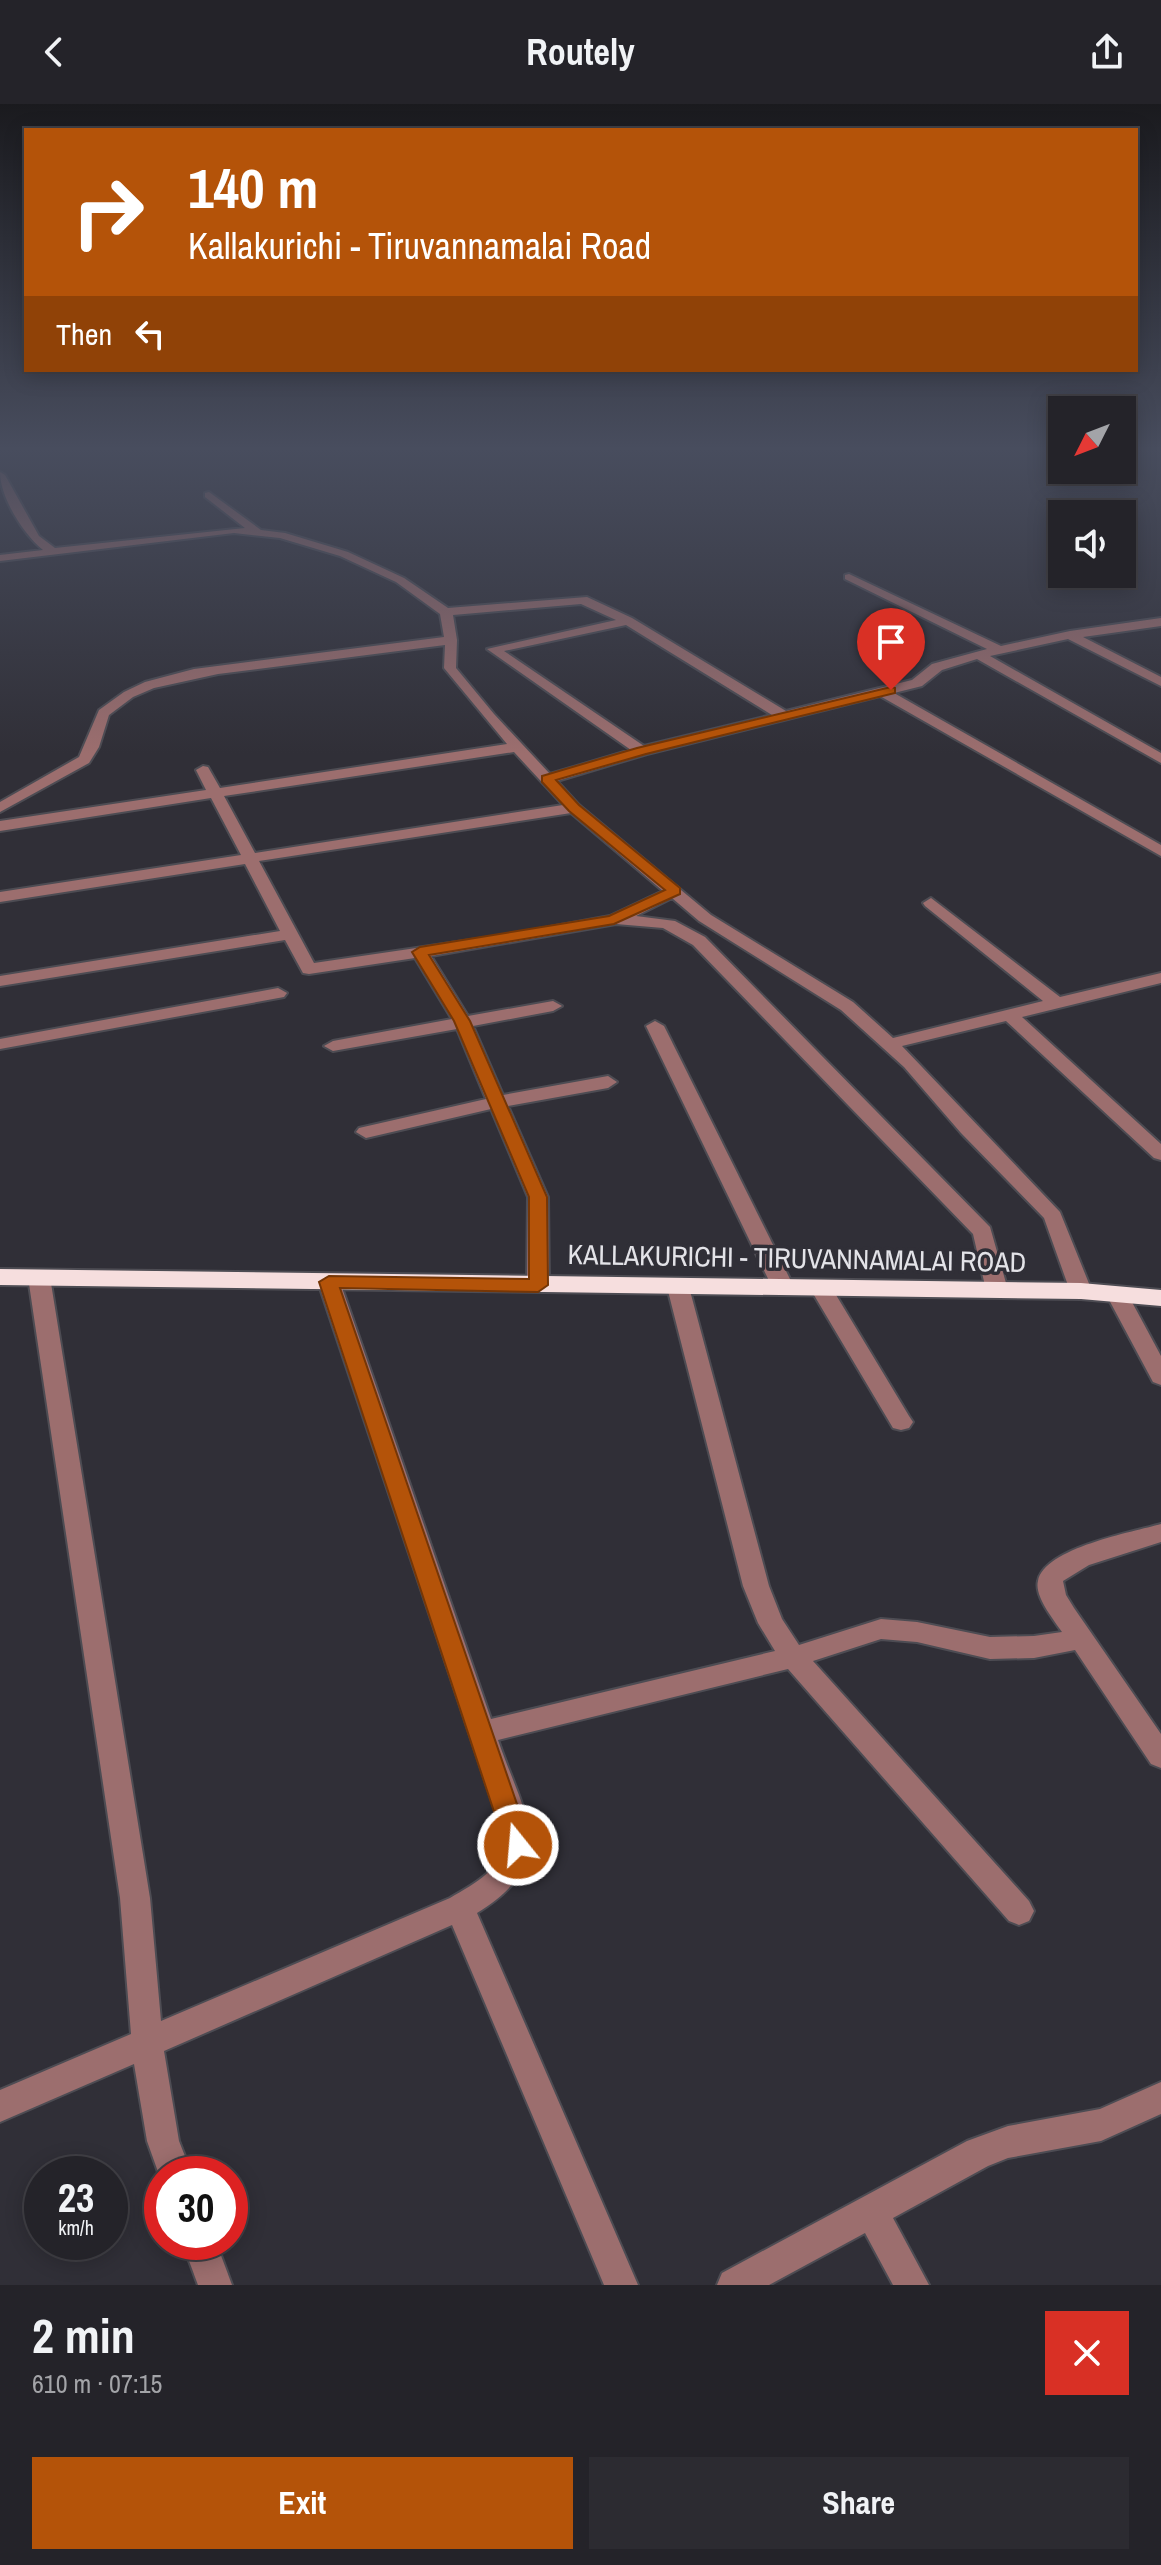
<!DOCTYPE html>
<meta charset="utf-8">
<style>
body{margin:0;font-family:"Archivo Narrow",sans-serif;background:#2c2b31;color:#f1f3f6;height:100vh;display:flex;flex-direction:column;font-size:30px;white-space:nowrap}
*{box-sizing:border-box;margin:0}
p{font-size:26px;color:#a3a4a8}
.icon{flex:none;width:44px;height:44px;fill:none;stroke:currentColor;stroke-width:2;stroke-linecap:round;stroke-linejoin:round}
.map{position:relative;height:2181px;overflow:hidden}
.drawer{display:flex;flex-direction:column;background:#242329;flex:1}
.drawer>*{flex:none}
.banner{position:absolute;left:24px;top:24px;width:1114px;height:244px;border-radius:0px;box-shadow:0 4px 20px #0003,0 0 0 2px #414046;background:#b45309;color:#fff;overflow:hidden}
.needle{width:52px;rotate:228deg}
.controls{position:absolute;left:1048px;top:292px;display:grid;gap:16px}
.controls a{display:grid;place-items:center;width:88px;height:88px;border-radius:0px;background:#242329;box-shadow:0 4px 20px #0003,0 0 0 2px #414046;font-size:40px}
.speed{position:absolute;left:24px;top:2052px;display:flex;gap:16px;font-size:40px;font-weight:700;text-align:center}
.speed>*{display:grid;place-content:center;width:104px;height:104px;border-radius:50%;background:#242329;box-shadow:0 4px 20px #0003,0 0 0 2px #414046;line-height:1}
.speed small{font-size:20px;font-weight:400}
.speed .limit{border:12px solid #d22;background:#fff;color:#111}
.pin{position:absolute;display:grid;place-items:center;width:68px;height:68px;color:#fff;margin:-82px -34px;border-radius:50% 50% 50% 0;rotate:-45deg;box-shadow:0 0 8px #0007}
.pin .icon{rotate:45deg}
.me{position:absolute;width:88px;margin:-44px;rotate:343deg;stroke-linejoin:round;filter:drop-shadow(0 0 6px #0008)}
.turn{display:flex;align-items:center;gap:28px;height:168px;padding:0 32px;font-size:36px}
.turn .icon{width:104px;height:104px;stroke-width:2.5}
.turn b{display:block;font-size:56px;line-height:68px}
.then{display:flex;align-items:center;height:76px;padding:0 32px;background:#0003;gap:16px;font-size:30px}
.round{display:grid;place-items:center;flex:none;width:84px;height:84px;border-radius:0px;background:#2c2b31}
.overview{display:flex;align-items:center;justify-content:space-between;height:136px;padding:0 32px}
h1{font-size:48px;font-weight:800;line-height:60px}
.button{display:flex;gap:16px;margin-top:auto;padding:16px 32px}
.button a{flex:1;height:92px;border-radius:0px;background:#b45309;color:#fff;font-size:32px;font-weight:800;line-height:92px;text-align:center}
.button a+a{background:#2c2b31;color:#f1f3f6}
header{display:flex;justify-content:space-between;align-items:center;height:104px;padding:0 32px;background:#242329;font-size:36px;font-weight:800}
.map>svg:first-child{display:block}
</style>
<header><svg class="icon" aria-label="back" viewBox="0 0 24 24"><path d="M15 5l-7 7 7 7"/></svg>Routely<svg class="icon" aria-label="share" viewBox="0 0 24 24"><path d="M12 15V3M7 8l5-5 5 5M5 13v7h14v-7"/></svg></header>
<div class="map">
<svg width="1161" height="2181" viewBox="0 0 1161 2181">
<rect width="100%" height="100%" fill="#302f37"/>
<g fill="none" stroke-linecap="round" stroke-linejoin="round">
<g stroke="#4d4c53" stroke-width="4">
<g id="minor">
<path d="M0 368 5 371 39 432 55 444 245 424 205 393V389L209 388 261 426 285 429 348 448 404 474 448 504 587 493 632 514 786 607 912 576 932 560 987 545 845 475V471L849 470 1001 542 1070 527 1161 514V522L1083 533 1161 573V582L1068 535 990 552 1161 649V659L977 555 942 566 922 582 894 589 1161 741V752L880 592 647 650 557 677 579 701 711 811 853 898 893 934 1043 897 925 802 923 799 931 794 1060 893 1161 869V879L1022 913 1161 1040V1056L1154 1054 1006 917 902 942 1060 1108 1092 1187 1089 1192H1073L1070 1187 1044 1114 961 1029 904 963 841 906 699 817 672 794 636 812 675 817 705 833 990 1123 1008 1186 1005 1191H989L986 1186 973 1130 693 841 663 824 616 820 431 852 468 912 553 897 562 902 553 907 473 922 503 991 608 972 617 978 608 984 508 1002 548 1093 549 1181 546 1186H530L527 1181 528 1093 491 1005 366 1034 356 1028 359 1024 486 995 457 925 333 947 324 942 333 937 452 915 415 854 309 870 303 869 285 836 0 882V872L280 827 245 760 0 798V788L241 751 211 694 0 727V717L206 686 196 666 203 662 208 663 220 684 507 640 444 564 445 541 218 570 154 584 133 593 109 611 99 643 89 659 0 708V698L79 653 99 606 124 588 145 578 194 565 444 533 440 510 396 478 340 452 280 434 234 429 0 457V451L43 446C23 430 0 393 0 368ZM581 500 616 516 487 545 631 646 550 670 494 610 456 564 457 536 453 511ZM626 521 772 611 644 642 504 547ZM514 648 563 701 255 749 224 692ZM571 709 663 787 610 812 512 830 314 859 259 757Z"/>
<polygon points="278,884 287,889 284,893 0,945 0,935"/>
<polygon points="655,917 664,922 795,1185 792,1190 776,1190 773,1185 646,922"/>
<path d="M39 1166 50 1173 150 1794 161 1917 450 1794C482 1775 512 1761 499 1718L318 1178 329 1171 340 1178 491 1615 775 1547 758 1519 743 1482 667 1183 670 1178H686L689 1183 769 1482 782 1515 799 1541 881 1515 917 1518 990 1533 1034 1532 1062 1528C1054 1516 1034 1492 1038 1477 1044 1444 1133 1428 1161 1420V1438L1089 1461 1063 1477 1066 1491 1074 1504 1161 1630V1664L1151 1660 1075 1546 1034 1554 990 1555 917 1538 881 1535 813 1557 1029 1797 1034 1807 1029 1817 1019 1821 1009 1817 788 1565 498 1636C524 1712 562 1756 477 1809L638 2181H604L452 1821 164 1947 179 2037 192 2070H162V2079L147 2037 134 1960 0 2018V1986L131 1930 120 1794 28 1173Z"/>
<polygon points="822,1179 830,1181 909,1312 913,1318 909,1324 901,1326 893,1324 811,1186 814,1181"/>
<polygon points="1118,1185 1126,1187 1161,1252 1161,1281 1153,1278 1107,1192 1110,1187"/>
<polygon points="1161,1978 1161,2010 1101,2037 1008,2054 988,2062 893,2114 929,2181 893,2181 865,2129 769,2181 717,2181 722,2169 967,2037 1008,2022 1100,2005"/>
<polygon points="182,2138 216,2138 232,2181 198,2181"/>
</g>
</g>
<g stroke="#4d4c53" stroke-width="4">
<polygon id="highway" points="0,1165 1081,1179 1161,1186 1161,1202 1081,1195 0,1181"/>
</g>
<use href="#minor" fill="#9c6e6e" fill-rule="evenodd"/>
<use href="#highway" fill="#f6dede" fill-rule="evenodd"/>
</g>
<linearGradient id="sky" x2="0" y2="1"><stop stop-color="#1a1a1e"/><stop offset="0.53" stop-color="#484d5e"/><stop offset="1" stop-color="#484d5e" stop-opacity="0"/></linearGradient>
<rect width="1161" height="650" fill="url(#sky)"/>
<polygon fill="#b45309" stroke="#753606" stroke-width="2" points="891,583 895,584 895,589 646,650 556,676 579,701 680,784 680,790 614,820 429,851 470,917 547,1093 548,1181 538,1188 340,1184 531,1741 527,1749 518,1752 509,1749 505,1741 319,1178 329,1172 529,1175 529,1093 454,917 412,848 420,843 609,812 665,786 569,707 542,678 542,672 637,644"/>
<g text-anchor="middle" stroke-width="7" stroke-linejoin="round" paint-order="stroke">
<g font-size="28" fill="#e3e3e8" stroke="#302f37">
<text transform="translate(797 1154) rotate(1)" y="10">KALLAKURICHI - TIRUVANNAMALAI ROAD</text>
</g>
</g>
</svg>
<div class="controls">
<a><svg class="needle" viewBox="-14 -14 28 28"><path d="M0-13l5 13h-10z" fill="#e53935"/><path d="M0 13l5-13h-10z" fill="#a3a4a8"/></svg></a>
<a><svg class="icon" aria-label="sound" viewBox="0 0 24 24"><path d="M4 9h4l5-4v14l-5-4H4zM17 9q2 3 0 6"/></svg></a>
</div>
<div class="speed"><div>23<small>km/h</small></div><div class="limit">30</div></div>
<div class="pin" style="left:891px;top:586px;background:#d93025"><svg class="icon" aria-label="arrive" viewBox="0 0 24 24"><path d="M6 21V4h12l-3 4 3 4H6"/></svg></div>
<svg class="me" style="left:518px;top:1741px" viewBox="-20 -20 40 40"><circle r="17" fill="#b45309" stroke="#fff" stroke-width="3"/><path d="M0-11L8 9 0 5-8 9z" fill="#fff"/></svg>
<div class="banner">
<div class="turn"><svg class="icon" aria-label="right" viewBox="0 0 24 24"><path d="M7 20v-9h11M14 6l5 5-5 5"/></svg><div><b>140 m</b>Kallakurichi - Tiruvannamalai Road</div></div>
<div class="then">Then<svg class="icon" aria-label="left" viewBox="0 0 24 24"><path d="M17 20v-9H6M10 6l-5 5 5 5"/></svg></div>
</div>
</div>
<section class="drawer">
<div class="overview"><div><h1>2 min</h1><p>610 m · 07:15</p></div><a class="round" style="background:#d93025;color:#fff"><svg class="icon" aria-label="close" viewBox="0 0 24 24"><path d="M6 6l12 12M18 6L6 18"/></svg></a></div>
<div class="button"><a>Exit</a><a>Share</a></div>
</section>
